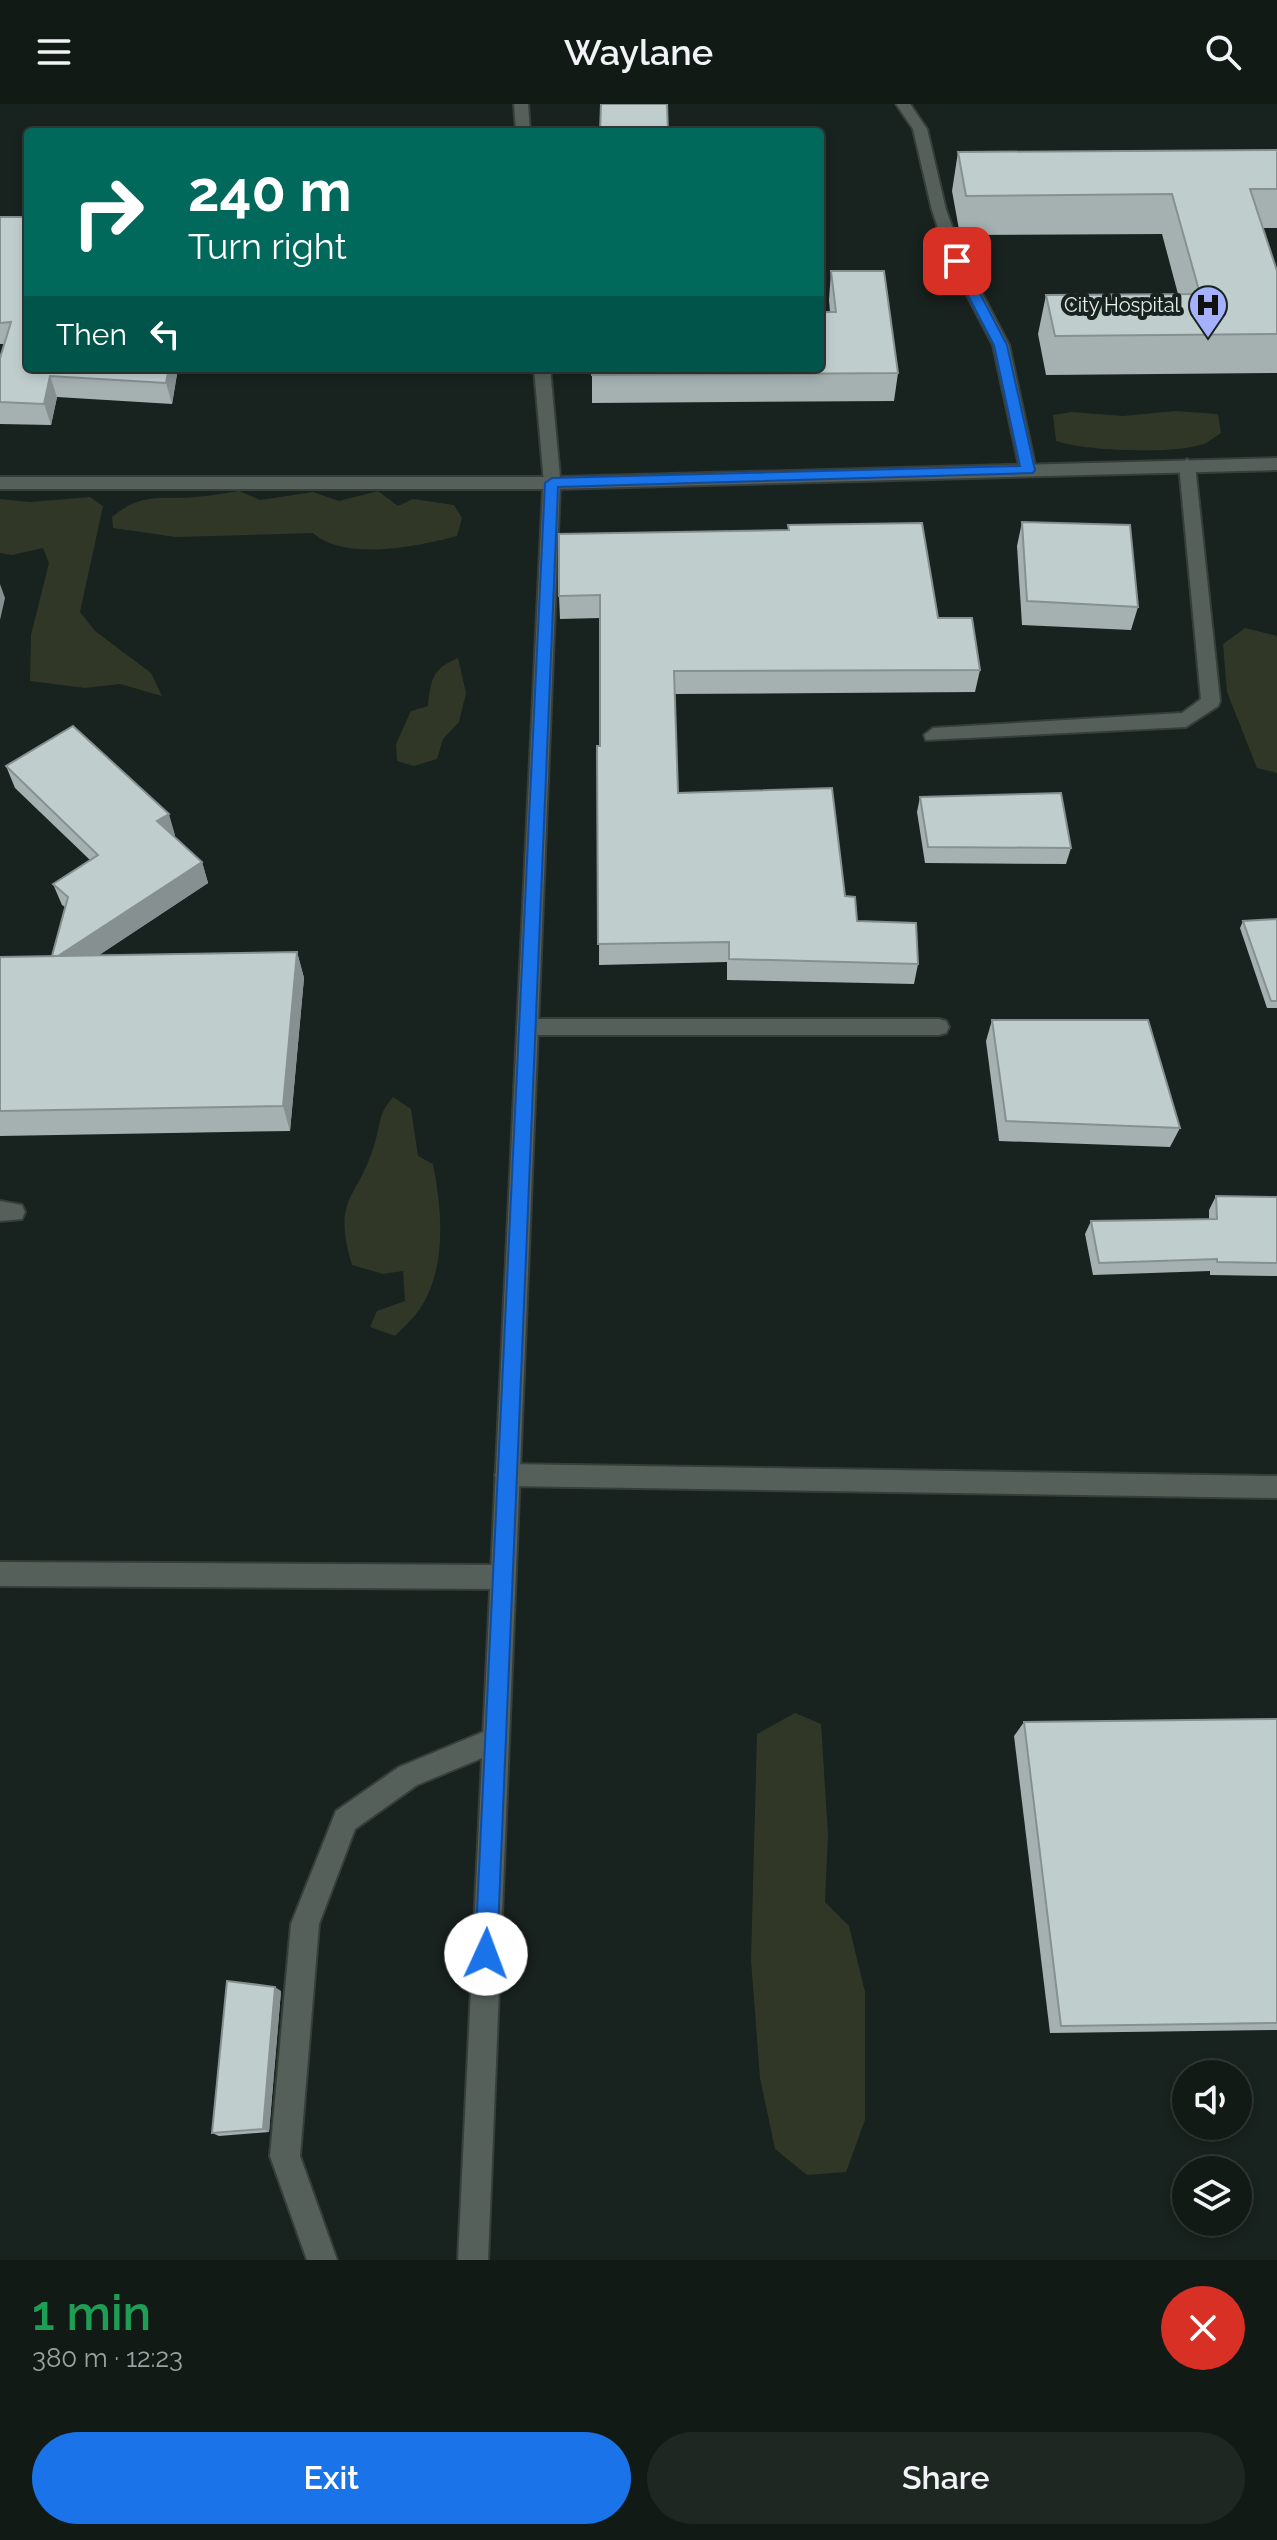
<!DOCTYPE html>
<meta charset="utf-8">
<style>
body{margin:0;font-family:Raleway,sans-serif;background:#1f2723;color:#f1f3f6;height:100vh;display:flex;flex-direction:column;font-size:30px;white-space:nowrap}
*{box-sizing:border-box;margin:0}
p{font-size:26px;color:#9ca1a1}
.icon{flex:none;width:44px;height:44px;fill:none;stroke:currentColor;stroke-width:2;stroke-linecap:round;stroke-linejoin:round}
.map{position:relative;height:2156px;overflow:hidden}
.panel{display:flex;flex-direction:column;background:#121a16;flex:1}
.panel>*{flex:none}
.top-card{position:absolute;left:24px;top:24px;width:800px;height:244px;border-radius:8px;box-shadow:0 4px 12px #0003,0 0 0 2px #313835;background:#00695c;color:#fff;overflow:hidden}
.tools{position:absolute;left:1172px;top:1956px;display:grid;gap:16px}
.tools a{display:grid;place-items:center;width:80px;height:80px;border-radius:50%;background:#121a16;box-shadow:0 4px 12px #0003,0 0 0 2px #313835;font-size:40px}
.pin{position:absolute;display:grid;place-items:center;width:68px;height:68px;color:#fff;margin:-34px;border-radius:16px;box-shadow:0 4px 12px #0006}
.me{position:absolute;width:88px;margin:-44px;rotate:2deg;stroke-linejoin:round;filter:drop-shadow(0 0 6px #0008)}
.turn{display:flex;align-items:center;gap:28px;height:168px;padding:0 32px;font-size:36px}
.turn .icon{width:104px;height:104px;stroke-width:2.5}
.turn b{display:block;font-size:56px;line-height:68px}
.then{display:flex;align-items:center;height:76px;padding:0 32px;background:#0003;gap:16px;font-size:30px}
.round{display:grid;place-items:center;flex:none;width:84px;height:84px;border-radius:42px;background:#1f2723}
.headline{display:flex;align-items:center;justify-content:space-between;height:136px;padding:0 32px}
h1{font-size:48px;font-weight:600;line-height:60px;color:#1e9e55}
.button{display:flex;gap:16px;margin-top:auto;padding:16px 32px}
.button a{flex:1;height:92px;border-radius:48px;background:#1a73e8;color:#fff;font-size:32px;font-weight:600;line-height:92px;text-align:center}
.button a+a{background:#1f2723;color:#f1f3f6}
header{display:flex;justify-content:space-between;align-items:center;height:104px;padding:0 32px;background:#121a16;font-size:36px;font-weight:600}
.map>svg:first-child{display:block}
</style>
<header><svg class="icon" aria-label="menu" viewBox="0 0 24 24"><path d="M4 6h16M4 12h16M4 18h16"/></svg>Waylane<svg class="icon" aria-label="search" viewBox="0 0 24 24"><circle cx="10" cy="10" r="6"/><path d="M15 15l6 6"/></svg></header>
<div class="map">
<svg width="1277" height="2156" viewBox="0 0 1277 2156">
<rect width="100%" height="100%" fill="#18221e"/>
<g fill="#313727">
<path d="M1175 307 1218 310 1221 329C1216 332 1211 336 1206 339 1178 351 1084 347 1056 337L1053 311 1071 308 1123 312Z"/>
<path d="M239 387 260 396 313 388 339 397 378 387 398 402 413 395 454 401 462 414 457 432C419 442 345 458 313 429L176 433 113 424 112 413C142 388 159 396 195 393 210 392 224 389 239 387Z"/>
<polygon points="90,393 103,402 80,508 95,527 151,569 162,592 120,580 85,584 30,577 31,531 49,459 43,444 12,451 0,449 0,395 30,398"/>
<polygon points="1245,524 1277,532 1277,669 1257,664 1227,588 1223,540"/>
<path d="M458 554 466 589 459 618 443 635 437 655 414 662 397 657 396 640 411 607 428 602C431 575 432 565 458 554Z"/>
<path d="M393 993 411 1005 418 1052 433 1060C442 1106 447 1162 421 1203 414 1214 404 1223 395 1232L370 1223 377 1207 405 1197 403 1167 383 1170 352 1161C331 1091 359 1096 375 1038 382 1015 377 1013 393 993Z"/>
<polygon points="795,1609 821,1620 828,1731 825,1798 849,1822 865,1888 865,2016 846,2068 807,2071 775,2045 760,1974 751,1856 757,1630"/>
</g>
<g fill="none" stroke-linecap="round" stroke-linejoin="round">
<g stroke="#363e3a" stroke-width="4">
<g id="service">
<polygon points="896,0 910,0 927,25 946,106 965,157 1009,241 1036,366 1034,370 1028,372 1020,366 993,241 949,157 932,106 913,25"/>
<polygon points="1187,355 1195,361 1220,597 1218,602 1186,623 926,636 924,631 933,624 1182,609 1201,595 1179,361"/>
<polygon points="527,915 939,915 946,917 949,923 946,929 939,931 527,931 520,929 517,923 520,917"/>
<polygon points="0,1097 22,1101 25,1108 22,1115 0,1117"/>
<polygon points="495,1623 504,1627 508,1636 504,1645 417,1681 355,1725 319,1820 300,2052 337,2156 307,2156 270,2052 291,1820 336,1707 399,1663"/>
</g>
</g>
<g stroke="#363e3a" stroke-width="4">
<g id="minor">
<polygon points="514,0 528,0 530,28 516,28"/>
<polygon points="534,264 550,264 560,373 1277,354 1277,366 552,385 544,379"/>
<polygon points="507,1360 1277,1372 1277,1394 507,1382 498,1379 495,1371 498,1363"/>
<polygon points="0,1458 502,1461 511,1464 514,1473 511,1482 502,1485 0,1482"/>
</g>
</g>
<g stroke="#363e3a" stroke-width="4">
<polygon id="tertiary" points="0,373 552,373 560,379 488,2156 458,2156 543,385 0,385"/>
</g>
<use href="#service" fill="#55605b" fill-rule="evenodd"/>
<use href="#minor" fill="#55605b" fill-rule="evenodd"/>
<use href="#tertiary" fill="#55605b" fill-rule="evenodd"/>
</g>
<g fill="#a4b1b0">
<polygon points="1277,46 1277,124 1263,124 1277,167 1277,269 1046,271 1038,230 1046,191 1178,190 1162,130 960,131 952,87 958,48"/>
<polygon points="0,113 28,264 178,264 172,300 57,293 51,321 0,320 0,254 4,240 0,240"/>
<polygon points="831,167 898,269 894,297 592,299 592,264 830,208 829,196"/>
<polygon points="1022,418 1138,503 1131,526 1022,521 1017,442"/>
<polygon points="788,421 938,514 980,566 975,588 675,590 678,689 845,792 857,817 918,860 914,880 727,876 727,858 599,861 600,514 560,515 559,492 788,426"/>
<polygon points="6,662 175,731 174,732 202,758 208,779 99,851 297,848 304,874 290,1027 0,1032 0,853 52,852 65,803 62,801 53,780 90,756 15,684"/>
<polygon points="920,693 1071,744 1066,760 925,759 917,708"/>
<polygon points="1277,815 1277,904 1267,904 1240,824 1243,817"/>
<polygon points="992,916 1180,1024 1170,1043 999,1037 986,937"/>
<polygon points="1216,1092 1277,1093 1277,1172 1210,1171 1210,1167 1093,1171 1085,1130 1091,1117 1209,1115 1209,1106"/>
<polygon points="1277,1615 1277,1926 1050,1929 1014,1632 1024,1618"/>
<polygon points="281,1887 269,2028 219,2032 212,2029"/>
</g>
<g fill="#869090">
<polygon points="169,264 178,264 172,300 166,279"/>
<polygon points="50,272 57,293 51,321 44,300"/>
<polygon points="0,480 5,494 0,516"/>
<polygon points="169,710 175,731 164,739 157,717"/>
<polygon points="202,758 208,779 60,877 51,857"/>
<polygon points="297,848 304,874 290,1027 283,1002"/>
<polygon points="275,1883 281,1887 269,2028 263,2025"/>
</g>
<g fill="#bfcecd" stroke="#869090" stroke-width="2">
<polygon points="601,0 667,0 668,28 600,28"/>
<polygon points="1277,46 1277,85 1250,85 1277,167 1277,230 1055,232 1046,191 1200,190 1172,90 966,92 958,48"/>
<polygon points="0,113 28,113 28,264 169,264 166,279 50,272 44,300 0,298 0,254 11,218 0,219"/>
<polygon points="831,167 884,167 898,269 592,271 592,264 820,264 820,208 836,208"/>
<polygon points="1022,418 1130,421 1138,503 1027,497"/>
<polygon points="922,419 938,514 972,514 980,566 674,567 678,689 832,684 845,792 855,793 857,817 916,819 918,860 729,855 729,838 598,840 597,642 600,642 600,491 559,492 559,430 789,426 788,421"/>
<polygon points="73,622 169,710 157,717 202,758 58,852 52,852 68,793 53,780 98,751 6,662"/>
<polygon points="1061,689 1071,744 928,743 920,693"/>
<polygon points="1277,815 1277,897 1271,897 1243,817"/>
<polygon points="297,848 283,1002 0,1007 0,853"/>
<polygon points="992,916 1148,916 1180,1024 1006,1017"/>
<polygon points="1216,1092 1277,1093 1277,1159 1217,1158 1217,1155 1099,1159 1091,1117 1217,1115"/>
<polygon points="1277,1615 1277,1919 1061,1922 1024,1618"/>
<polygon points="227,1877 275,1883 263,2025 212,2029"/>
</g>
<polygon fill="#1a73e8" stroke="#114b97" stroke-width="2" points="957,153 963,157 1007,241 1035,366 1033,369 558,383 497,1850 494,1858 486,1862 478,1858 475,1850 545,379 552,374 1020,362 994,241 950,157"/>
<defs>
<g id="hospital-pin" transform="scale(2)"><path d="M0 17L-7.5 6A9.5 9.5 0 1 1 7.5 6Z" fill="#a5b1fc" stroke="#18221e"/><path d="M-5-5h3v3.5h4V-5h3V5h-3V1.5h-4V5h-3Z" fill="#111"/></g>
</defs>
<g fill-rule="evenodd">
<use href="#hospital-pin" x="1208" y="201"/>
</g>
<g text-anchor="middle" stroke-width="8" stroke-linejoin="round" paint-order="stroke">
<g font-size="20" fill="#e6edea" stroke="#18221e" text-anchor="end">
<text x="1180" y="208">City Hospital</text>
</g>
</g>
</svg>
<div class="tools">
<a><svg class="icon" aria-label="sound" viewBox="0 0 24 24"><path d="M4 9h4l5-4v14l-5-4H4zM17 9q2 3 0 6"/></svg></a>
<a><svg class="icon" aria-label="layers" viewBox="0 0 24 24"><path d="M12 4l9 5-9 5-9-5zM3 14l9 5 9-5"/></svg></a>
</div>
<div class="pin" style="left:957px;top:157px;background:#d93025"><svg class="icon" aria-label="arrive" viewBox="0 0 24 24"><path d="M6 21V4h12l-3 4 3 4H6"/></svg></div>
<svg class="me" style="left:486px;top:1850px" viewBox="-20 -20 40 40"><circle r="19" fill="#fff"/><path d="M0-13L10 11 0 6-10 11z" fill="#1a73e8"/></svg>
<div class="top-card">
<div class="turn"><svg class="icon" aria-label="right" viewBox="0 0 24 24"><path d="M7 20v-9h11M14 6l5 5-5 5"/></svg><div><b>240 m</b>Turn right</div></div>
<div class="then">Then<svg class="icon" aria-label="left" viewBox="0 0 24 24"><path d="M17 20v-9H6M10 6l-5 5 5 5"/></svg></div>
</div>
</div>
<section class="panel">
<div class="headline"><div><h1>1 min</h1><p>380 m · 12:23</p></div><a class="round" style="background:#d93025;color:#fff"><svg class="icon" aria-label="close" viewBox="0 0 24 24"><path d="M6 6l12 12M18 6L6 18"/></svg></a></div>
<div class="button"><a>Exit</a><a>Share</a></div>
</section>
